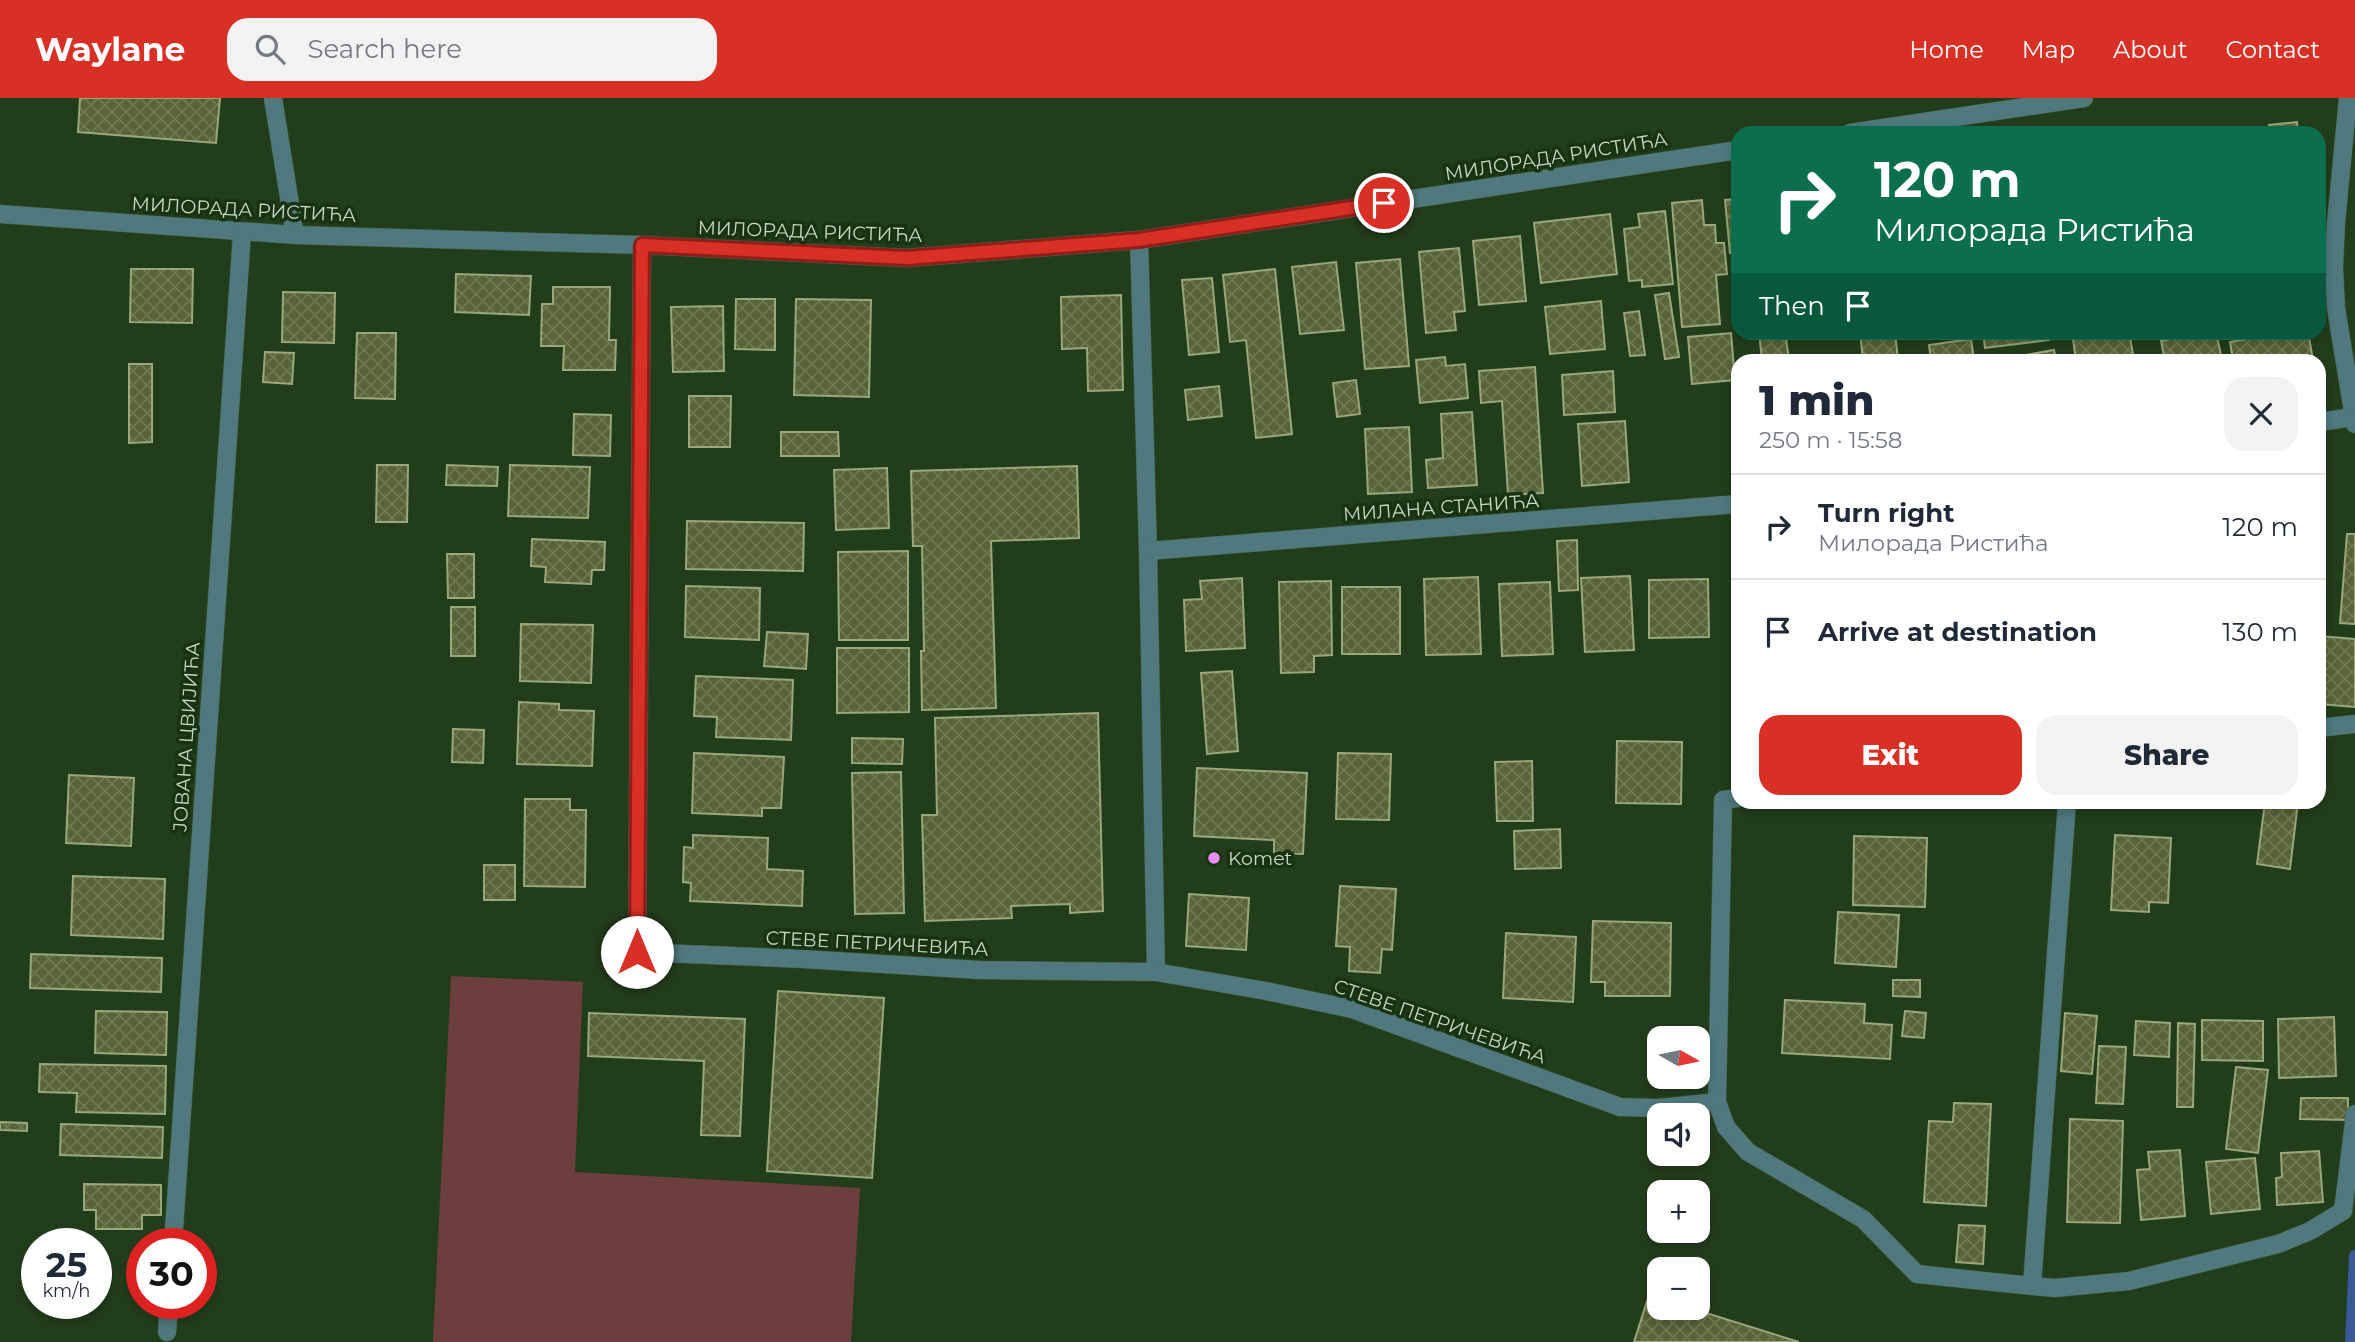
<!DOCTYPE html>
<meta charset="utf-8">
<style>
body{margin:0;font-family:Montserrat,sans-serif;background:#f2f2f3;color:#1f2937;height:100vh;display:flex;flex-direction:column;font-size:26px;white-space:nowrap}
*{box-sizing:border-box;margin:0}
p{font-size:23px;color:#747a83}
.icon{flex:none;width:38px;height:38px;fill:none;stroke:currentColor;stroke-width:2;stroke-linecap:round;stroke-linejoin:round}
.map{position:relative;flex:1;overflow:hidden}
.details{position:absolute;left:1731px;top:256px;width:595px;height:455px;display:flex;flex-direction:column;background:#fff;border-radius:21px;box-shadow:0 4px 10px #0003}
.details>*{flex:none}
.banner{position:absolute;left:1731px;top:28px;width:595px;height:214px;border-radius:21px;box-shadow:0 4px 10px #0003;background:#0b6e4f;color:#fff;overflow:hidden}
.needle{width:46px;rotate:99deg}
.controls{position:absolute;left:1647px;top:928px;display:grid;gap:14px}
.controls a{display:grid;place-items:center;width:63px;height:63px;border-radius:14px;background:#fff;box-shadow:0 4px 10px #0003;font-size:35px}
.speed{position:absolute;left:21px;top:1130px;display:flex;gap:14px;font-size:35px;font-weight:700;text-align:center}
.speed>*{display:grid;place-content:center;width:91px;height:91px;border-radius:50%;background:#fff;box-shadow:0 4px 10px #0003;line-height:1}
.speed small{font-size:18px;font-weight:400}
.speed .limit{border:10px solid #d22;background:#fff;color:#111}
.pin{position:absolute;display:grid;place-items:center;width:60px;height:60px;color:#fff;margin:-30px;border:4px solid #fff;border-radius:50%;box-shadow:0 2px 7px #0007}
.me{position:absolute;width:77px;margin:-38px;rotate:0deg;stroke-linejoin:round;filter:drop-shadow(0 0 5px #0008)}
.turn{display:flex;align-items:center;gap:24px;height:147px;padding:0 28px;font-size:32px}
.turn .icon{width:91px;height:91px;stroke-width:2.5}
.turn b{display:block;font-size:49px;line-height:60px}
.then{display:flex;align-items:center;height:66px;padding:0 28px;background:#0003;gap:14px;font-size:26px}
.round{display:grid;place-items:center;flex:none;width:74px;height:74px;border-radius:21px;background:#f2f2f3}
.summary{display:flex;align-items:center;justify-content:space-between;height:119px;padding:0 28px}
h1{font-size:42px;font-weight:800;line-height:52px}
.cta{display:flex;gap:14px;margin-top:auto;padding:14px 28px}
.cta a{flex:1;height:80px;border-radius:21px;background:#d93025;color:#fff;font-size:28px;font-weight:800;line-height:80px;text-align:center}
.cta a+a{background:#f2f2f3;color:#1f2937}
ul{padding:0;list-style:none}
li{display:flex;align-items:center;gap:21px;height:105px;padding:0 28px;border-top:2px solid #e0e1e3}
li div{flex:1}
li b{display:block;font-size:26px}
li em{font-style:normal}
header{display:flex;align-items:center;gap:42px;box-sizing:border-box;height:98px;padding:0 35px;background:#d93025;color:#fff}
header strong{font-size:33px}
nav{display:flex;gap:38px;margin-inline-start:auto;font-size:24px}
.search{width:490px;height:63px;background:#f2f2f3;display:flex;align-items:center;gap:18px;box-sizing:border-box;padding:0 24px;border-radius:21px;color:#747a83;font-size:26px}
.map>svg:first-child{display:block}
</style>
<header>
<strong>Waylane</strong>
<div class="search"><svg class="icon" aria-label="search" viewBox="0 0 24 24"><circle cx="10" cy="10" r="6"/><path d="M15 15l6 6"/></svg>Search here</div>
<nav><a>Home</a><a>Map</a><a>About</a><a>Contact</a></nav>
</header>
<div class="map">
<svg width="2355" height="1244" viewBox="0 0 2355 1244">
<defs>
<pattern id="building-cross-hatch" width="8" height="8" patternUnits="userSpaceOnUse" patternTransform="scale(1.75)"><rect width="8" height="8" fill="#586338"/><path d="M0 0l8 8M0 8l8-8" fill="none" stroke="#6e7953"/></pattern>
</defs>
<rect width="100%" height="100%" fill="#223d1c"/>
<polygon fill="#6c3f3e" points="451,878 583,884 575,1074 860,1090 851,1244 433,1244"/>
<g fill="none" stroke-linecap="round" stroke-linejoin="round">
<polyline stroke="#385b97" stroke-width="12" points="2351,1244 2355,1158"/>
</g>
<g fill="url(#building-cross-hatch)" stroke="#9aa779" stroke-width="2">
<polygon points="80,0 220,0 216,45 78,34"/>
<polygon points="2297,24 2298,35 2270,35 2269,27"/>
<polygon points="1738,101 1738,155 1730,155 1725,102"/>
<polygon points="1702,102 1704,127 1715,127 1716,145 1724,145 1727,176 1716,177 1720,226 1682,229 1672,105"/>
<polygon points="1665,113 1673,186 1642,189 1642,182 1629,183 1624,131 1640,129 1638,116"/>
<polygon points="1610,116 1617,176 1541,185 1534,125"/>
<polygon points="1520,138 1526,203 1479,207 1473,143"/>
<polygon points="1459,150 1465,213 1454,214 1456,232 1426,235 1419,154"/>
<polygon points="1400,161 1409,268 1365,271 1356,165"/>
<polygon points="1336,164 1344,232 1300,236 1292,169"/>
<polygon points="131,171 193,171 192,225 130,224"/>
<polygon points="1275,171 1292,336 1256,340 1246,242 1230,244 1223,177"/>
<polygon points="456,176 531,178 529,217 455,214"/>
<polygon points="1212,180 1219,254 1189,257 1182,182"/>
<polygon points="553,189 610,189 609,242 616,242 615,272 563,272 564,248 541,248 542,206 553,206"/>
<polygon points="283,194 335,195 334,245 282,244"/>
<polygon points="1669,195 1679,259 1665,261 1655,197"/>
<polygon points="1121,197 1123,292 1088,293 1087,250 1062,251 1061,199"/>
<polygon points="736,201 775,201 775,252 735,251"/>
<polygon points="796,201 871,202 869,299 794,297"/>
<polygon points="1601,203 1605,251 1550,256 1545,209"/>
<polygon points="723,208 724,273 673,274 671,209"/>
<polygon points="1639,213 1645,257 1630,258 1624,215"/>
<polygon points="1785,234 1789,262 1762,262 1759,235"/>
<polygon points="1860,234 1895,234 1898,262 1863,262"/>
<polygon points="1983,234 2048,234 2049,242 1985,250"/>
<polygon points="2072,234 2129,234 2134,262 2076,262"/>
<polygon points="2207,234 2216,234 2222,262 2165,262 2161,243"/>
<polygon points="2284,234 2308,234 2313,262 2233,262 2230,244"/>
<polygon points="357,235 396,235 395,301 355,300"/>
<polygon points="1731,235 1735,282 1692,286 1688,239"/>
<polygon points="1971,241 1974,262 1931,262 1929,247"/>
<polygon points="2054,252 2056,262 2021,262 2020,258"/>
<polygon points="265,254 294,255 292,286 263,284"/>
<polygon points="1445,259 1446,268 1465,266 1468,300 1420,305 1416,262"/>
<polygon points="129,266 152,266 152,344 129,345"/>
<polygon points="1535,269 1543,395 1508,397 1502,303 1481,305 1479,273"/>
<polygon points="1613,273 1615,314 1564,317 1562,277"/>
<polygon points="1356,282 1360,316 1337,319 1333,285"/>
<polygon points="1219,288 1222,318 1188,322 1185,292"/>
<polygon points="689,298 731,298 730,349 689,349"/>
<polygon points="1472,314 1477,387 1428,390 1426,362 1443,360 1441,316"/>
<polygon points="574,316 611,317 610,358 573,357"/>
<polygon points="1625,323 1629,384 1582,388 1578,326"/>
<polygon points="1409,329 1412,394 1368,396 1365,331"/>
<polygon points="781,334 838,334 839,358 781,358"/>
<polygon points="377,367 408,367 407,424 376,424"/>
<polygon points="447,367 498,369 497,388 446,387"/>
<polygon points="510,367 590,369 588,420 508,418"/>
<polygon points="1077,368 1079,440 991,443 996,610 922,612 921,553 924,553 922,448 913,448 911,373"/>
<polygon points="887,370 889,430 836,432 834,372"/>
<polygon points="687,423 804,425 803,473 686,471"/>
<polygon points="2347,436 2355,436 2355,526 2340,525"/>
<polygon points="532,441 605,444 604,472 592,472 591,486 545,484 546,469 531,468"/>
<polygon points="1577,442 1578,492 1559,493 1557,443"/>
<polygon points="908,453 908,542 839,542 838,454"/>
<polygon points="447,456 474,456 474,500 448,500"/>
<polygon points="1630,478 1634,552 1585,554 1581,480"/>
<polygon points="1478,479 1481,556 1426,557 1424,481"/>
<polygon points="1242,480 1245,550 1186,553 1184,502 1202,501 1200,483"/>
<polygon points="1708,481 1709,539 1649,540 1649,482"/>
<polygon points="1331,483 1332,557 1314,558 1314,574 1281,575 1279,484"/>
<polygon points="1550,484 1553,556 1502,558 1499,486"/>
<polygon points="686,488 760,490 759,542 685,539"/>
<rect x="1342" y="489" width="58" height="67"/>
<rect x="451" y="509" width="24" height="49"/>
<polygon points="521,526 593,527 591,585 520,583"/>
<polygon points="767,534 808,536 806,571 764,568"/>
<polygon points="2319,538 2355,541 2355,609 2319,606"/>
<polygon points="837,550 909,550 909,614 837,615"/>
<polygon points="1232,573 1238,653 1207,656 1201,575"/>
<polygon points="696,578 793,582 791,642 716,639 717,619 694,618"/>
<polygon points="519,604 559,606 559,612 594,613 592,668 517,666"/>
<polygon points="1098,615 1103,813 1070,815 1070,806 1011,808 1012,820 925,823 922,717 937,717 935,620"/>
<polygon points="453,631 484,632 483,665 452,664"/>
<polygon points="852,640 903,641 902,666 852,665"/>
<polygon points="1617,643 1682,644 1681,706 1616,705"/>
<polygon points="694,655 784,659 781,710 762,710 762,718 692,715"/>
<polygon points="1338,655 1391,656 1389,722 1336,721"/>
<polygon points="1532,663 1533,723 1497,723 1495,664"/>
<polygon points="1197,670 1307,675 1303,756 1274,755 1274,742 1194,738"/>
<polygon points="901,674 904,815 855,816 852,675"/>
<polygon points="69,677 134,680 131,748 66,745"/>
<polygon points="525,701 570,701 570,712 586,712 585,789 524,788"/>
<polygon points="2265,704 2298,704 2290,771 2257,766"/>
<polygon points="1560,731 1561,770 1515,771 1514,733"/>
<polygon points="693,737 768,740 767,771 803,773 802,808 690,803 691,785 683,784 684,749 693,750"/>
<polygon points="2115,737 2171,740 2168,805 2149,804 2149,814 2111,812"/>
<polygon points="1854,738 1927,740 1925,809 1853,807"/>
<rect x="484" y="767" width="31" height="35"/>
<polygon points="73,778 165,781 163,841 71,837"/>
<polygon points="1340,788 1396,791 1392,852 1382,851 1380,875 1349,873 1350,849 1336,848"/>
<polygon points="1189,796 1249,800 1246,852 1186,848"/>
<polygon points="1838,814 1899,817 1896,869 1835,865"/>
<polygon points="1593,823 1671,825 1670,898 1605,898 1605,884 1591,884"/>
<polygon points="1506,835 1576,839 1573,904 1503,900"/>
<polygon points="31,856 162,860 161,894 30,890"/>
<polygon points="1893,882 1920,882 1920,899 1893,898"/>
<polygon points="778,893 884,900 872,1080 767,1073"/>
<polygon points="1785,902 1865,906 1864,925 1892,927 1890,961 1782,955"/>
<polygon points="96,913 167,914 166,957 95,955"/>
<polygon points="1905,913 1926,915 1924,940 1902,938"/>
<polygon points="589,915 745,921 740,1038 701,1037 704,963 588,958"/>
<polygon points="2065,915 2097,918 2092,976 2061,973"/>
<polygon points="2334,919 2336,978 2279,980 2278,921"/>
<polygon points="2202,922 2263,923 2263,963 2202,962"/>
<polygon points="2136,923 2170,925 2169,959 2134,957"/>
<polygon points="2178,925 2195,926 2193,1009 2177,1009"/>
<polygon points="2099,948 2126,949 2123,1006 2096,1005"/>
<polygon points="40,966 166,968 165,1016 76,1014 77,995 39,994"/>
<polygon points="2236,969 2268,972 2258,1055 2226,1051"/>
<polygon points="2301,1000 2348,1000 2348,1022 2300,1021"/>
<polygon points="1954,1005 1991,1006 1986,1108 1924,1104 1929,1023 1953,1024"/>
<polygon points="2070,1021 2123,1023 2120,1125 2067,1124"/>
<polygon points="0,1024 27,1025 27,1033 0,1032"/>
<polygon points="61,1026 163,1029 162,1060 60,1057"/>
<polygon points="2180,1052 2185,1118 2141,1122 2137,1072 2150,1071 2148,1054"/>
<polygon points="2319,1053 2323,1104 2277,1107 2276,1080 2282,1079 2281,1055"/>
<polygon points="2255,1060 2260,1111 2211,1116 2206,1064"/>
<polygon points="84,1086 161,1087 161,1117 142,1117 142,1131 96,1131 96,1112 84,1112"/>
<polygon points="1959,1127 1985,1128 1983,1166 1956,1164"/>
<polygon points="1649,1197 1659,1200 1659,1209 1687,1209 1799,1244 1634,1244"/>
</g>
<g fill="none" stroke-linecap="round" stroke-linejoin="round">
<g stroke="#40593a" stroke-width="19">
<g id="minor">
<polyline points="273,0 295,137"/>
<polyline points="2348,0 2336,125 2334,170 2336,210 2355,326"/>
<polyline points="1850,35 2084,0"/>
<polyline points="0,116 295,137 642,147 907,160 1139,142 1738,52"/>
<polyline points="1139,142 1148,453 1156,874"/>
<polyline points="642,147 637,854 803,861 979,872 1156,874 1266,893 1352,911 1620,1009 1658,1010 1717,1004 1726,1029 1748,1054 1863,1121 1917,1176 2032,1188"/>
<polyline points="2319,324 2353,319"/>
<polyline points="1148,453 1738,406"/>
<polyline points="2319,630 2355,626"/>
<polyline points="2067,704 2032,1188 2055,1190 2129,1183 2278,1146 2310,1133 2343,1113 2355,1016"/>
<polyline points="1717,1004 1723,702 1738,700"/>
<polyline points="173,1146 242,135"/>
<polyline points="167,1234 169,1206"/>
</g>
</g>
<use href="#minor" stroke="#4f797c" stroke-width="18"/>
</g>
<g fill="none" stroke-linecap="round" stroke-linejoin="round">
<g stroke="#8d1f18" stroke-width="18">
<polyline id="route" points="637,854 642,147 907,160 1139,142 1384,105"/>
</g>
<use href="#route" stroke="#d93025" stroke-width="12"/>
</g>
<circle fill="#ea8dfd" stroke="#183312" stroke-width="2.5" cx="1214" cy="760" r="7"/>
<g text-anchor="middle" stroke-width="7" stroke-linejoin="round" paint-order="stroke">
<g font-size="19" fill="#c6d7c3" stroke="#183312">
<text transform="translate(1556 58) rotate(-9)" y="7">МИЛОРАДА РИСТИЋА</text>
<text transform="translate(244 111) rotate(3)" y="7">МИЛОРАДА РИСТИЋА</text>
<text transform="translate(810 133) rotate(2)" y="7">МИЛОРАДА РИСТИЋА</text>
<text transform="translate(1441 409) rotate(-4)" y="7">МИЛАНА СТАНИЋА</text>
<text transform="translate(186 639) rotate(-86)" y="7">ЈОВАНА ЦВИЈИЋА</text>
<text transform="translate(877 845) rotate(3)" y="7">СТЕВЕ ПЕТРИЧЕВИЋА</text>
<text transform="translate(1440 923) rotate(19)" y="7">СТЕВЕ ПЕТРИЧЕВИЋА</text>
</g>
<g font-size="19" fill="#c6d7c3" stroke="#183312" text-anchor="start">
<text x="1228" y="767">Komet</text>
</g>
</g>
</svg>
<div class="controls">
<a><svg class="needle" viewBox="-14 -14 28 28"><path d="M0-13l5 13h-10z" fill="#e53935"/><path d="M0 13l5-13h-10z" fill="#747a83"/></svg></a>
<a><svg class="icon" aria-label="sound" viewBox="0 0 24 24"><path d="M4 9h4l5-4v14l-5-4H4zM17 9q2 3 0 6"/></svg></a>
<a>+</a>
<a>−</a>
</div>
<div class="speed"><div>25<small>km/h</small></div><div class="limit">30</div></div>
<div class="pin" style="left:1384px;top:105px;background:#d93025"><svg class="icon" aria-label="arrive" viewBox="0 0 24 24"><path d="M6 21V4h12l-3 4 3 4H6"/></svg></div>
<svg class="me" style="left:637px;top:854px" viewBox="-20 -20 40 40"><circle r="19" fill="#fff"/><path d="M0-13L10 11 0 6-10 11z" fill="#d93025"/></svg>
<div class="banner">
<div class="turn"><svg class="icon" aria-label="right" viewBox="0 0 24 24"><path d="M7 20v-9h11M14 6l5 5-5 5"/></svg><div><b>120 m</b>Милорада Ристића</div></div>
<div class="then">Then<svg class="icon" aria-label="arrive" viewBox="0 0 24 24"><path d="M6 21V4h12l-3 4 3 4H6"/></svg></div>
</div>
<section class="details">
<div class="summary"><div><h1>1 min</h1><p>250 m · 15:58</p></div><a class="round"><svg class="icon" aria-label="close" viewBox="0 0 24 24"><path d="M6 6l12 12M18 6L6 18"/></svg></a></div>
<ul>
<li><svg class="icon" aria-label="right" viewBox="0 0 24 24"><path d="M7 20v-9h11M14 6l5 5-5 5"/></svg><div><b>Turn right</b><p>Милорада Ристића</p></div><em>120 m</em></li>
<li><svg class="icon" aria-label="arrive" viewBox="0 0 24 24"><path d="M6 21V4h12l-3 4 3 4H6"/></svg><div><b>Arrive at destination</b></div><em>130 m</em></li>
</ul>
<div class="cta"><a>Exit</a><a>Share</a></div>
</section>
</div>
